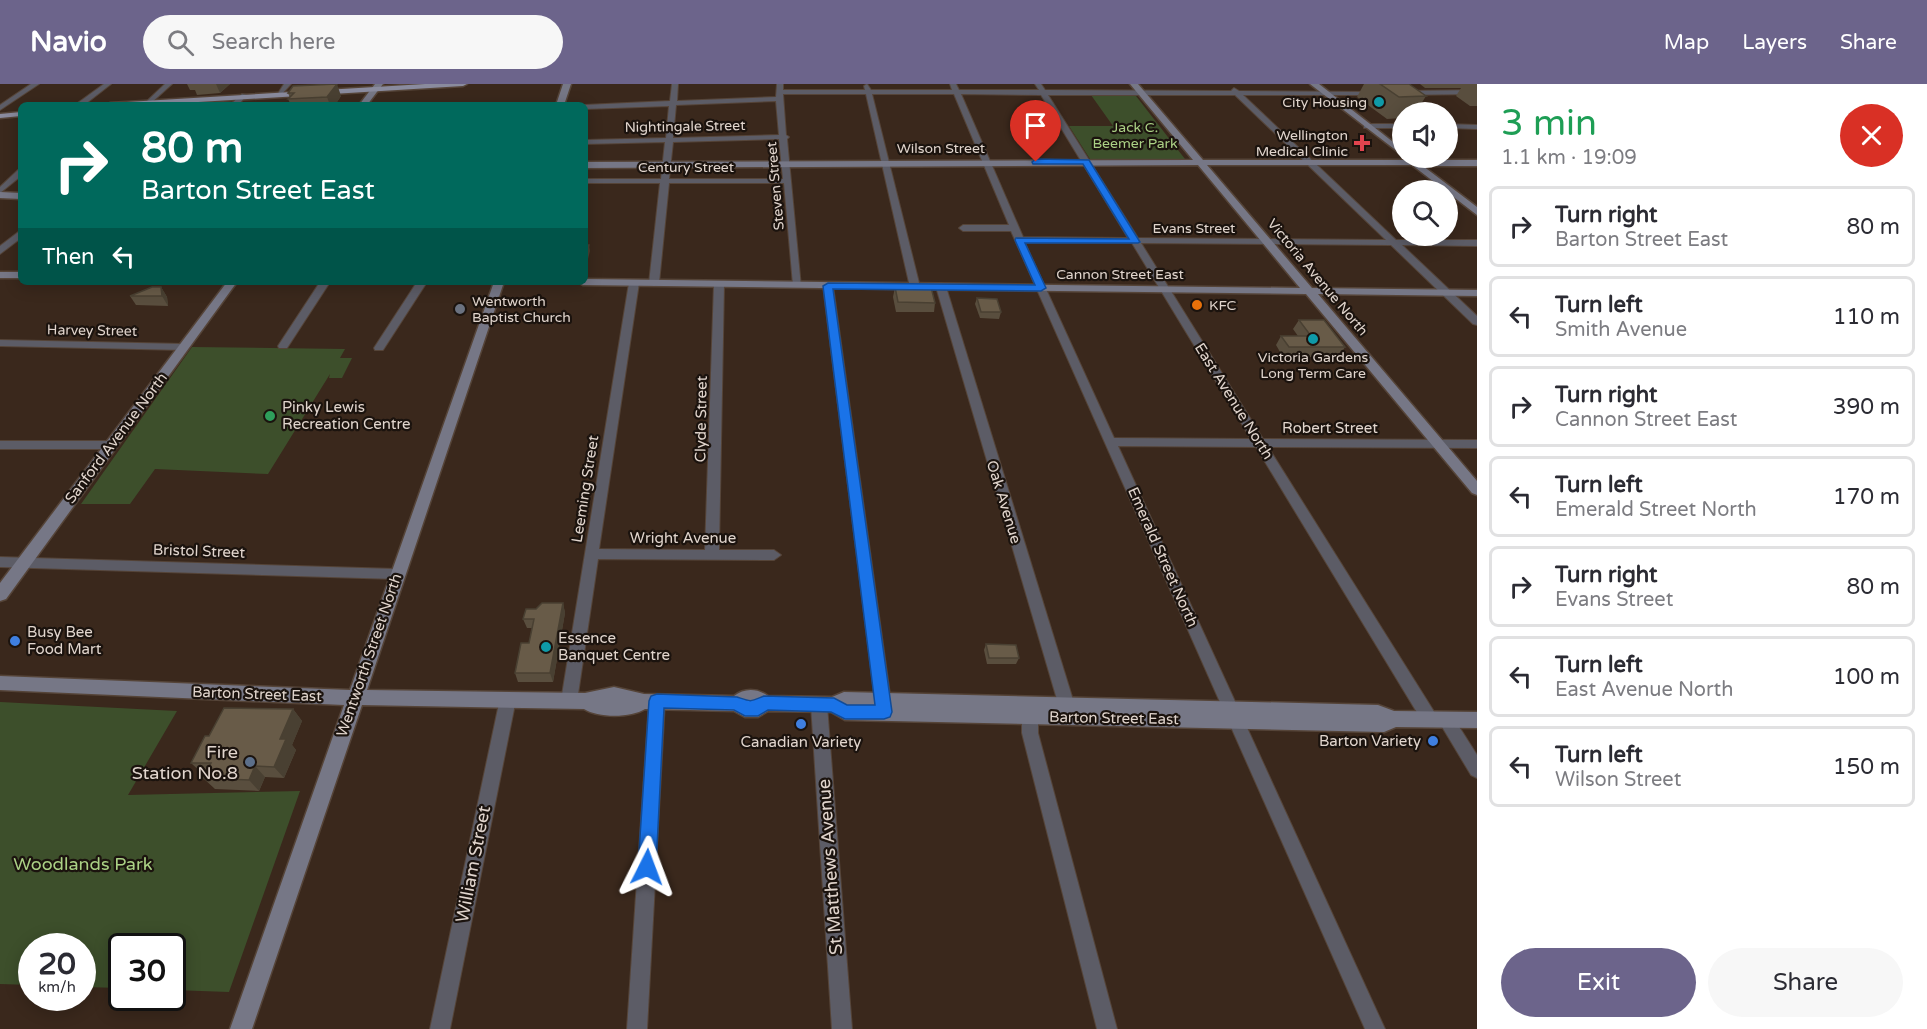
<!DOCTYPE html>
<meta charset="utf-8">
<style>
body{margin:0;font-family:"Varela Round",sans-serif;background:#f7f7f7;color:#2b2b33;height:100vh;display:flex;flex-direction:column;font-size:22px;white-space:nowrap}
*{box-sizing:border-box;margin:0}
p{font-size:20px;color:#7c7c81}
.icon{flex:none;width:33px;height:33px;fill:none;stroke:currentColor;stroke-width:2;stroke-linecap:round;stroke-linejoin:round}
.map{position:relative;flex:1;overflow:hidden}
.sheet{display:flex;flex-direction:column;background:#fff;width:450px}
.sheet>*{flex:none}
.banner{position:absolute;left:18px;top:18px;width:570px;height:183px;border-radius:9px;box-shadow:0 3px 15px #0003;background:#00695c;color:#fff;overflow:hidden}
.fabs{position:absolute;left:1392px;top:18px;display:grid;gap:12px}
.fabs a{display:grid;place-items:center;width:66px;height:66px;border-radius:50%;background:#fff;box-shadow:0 3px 15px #0003;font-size:30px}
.speed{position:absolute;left:18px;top:849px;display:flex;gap:12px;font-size:30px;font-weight:700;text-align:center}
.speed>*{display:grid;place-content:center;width:78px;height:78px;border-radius:50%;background:#fff;box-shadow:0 3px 15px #0003;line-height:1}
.speed small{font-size:15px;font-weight:400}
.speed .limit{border:3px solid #111;border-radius:9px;background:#fff;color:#111}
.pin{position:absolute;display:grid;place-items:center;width:51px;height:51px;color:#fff;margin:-62px -26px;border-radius:50% 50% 50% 0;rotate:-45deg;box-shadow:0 0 6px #0007}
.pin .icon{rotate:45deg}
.me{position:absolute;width:66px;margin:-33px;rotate:3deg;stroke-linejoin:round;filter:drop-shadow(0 0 4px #0008)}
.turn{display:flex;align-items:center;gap:21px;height:126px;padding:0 24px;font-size:27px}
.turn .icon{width:78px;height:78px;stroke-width:2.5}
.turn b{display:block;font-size:42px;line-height:51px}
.then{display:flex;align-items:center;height:57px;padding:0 24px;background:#0003;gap:12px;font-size:22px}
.round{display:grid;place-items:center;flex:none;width:63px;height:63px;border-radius:32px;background:#f7f7f7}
.summary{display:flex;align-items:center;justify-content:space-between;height:102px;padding:0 24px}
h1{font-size:36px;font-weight:600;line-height:45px;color:#1e9e55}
.button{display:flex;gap:12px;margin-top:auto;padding:12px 24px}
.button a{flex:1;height:69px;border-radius:36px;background:#6c648b;color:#fff;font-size:24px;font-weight:600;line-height:69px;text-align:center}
.button a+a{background:#f7f7f7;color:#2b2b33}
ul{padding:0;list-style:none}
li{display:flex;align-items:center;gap:18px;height:81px;margin:0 12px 9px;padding:0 12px;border:3px solid #e1e1e2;border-radius:9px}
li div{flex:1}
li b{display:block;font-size:22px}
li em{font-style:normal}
header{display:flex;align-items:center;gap:36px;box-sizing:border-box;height:84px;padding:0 30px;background:#6c648b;color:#fff}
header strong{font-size:28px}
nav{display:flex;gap:33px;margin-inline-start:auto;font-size:21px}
.search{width:420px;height:54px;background:#f7f7f7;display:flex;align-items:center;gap:15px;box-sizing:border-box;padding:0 21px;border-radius:33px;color:#7c7c81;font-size:22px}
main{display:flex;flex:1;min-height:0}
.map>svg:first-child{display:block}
</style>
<header>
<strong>Navio</strong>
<div class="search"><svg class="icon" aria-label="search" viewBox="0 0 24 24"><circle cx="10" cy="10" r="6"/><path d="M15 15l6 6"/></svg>Search here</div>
<nav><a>Map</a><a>Layers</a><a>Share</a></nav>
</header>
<main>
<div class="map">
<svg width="1477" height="945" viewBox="0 0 1477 945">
<rect width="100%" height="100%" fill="#3a281c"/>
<g fill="#3d4f2b">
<polygon points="1091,11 1136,12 1185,75 1090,75 1069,42 1113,42"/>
<polygon points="192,263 345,265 340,274 352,274 342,294 329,294 330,290 268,390 155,385 130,420 81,420"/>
<polygon points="0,618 177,627 128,711 300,707 229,908 173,906 172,862 122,862 121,904 83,903 82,862 32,862 31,901 0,900"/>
</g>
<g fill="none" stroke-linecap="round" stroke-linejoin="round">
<g stroke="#554438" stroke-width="2">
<g id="street">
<polygon points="31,0 39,0 0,26 0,21"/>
<polygon points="104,0 111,0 84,21 75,21"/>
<polygon points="165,0 172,0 151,19 147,19 147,17"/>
<polygon points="284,0 291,0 281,11 277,11"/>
<path d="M672 0H678L677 17 776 13 777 0H783V6H865L864 2 867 0 871 6H952L950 0H956L959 6H1039L1035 0H1041L1045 6 1231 7 1234 4 1239 7 1378 8 1376 11H1243L1396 156H1477V162L1402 161 1477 232V241L1473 240 1391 161 1141 159 1263 355 1477 356V364L1268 363 1438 634 1439 630 1445 628 1451 630 1477 671V694L1471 691 1438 636 1436 640 1430 642 1424 640 1256 363 1118 362 1385 945H1365L1011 147H963L959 144 963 141H1009L954 10H872L920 203 918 205 910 203 866 10H783L786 51 789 53 787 55 801 203 793 201 784 99H669L659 199 654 202 649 199 660 99H585V95H661L665 58 585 60V56L666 54 669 22 585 25 584 21 670 17ZM961 10 1041 11 1128 154 1023 153ZM1048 11H1235L1386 156 1138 154ZM776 17 779 51 673 54 676 21ZM779 55 783 95H669L673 58ZM1025 159H1132L1251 355 1114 354Z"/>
<polygon points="1477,6 1477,10 1404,11 1401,9 1404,7"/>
<polygon points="242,10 247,11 238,21 230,21"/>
<polygon points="1367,40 1402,40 1402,44 1364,44 1364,40"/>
<polygon points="1448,40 1477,41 1477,45 1448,44"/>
<polygon points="18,86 21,86 21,92 0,109 0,103"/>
<polygon points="21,146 21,154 0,170 0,162"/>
<polygon points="634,196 639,199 599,465 705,466 714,200 719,197 724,200 719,466 774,466 781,471 774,476 598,475 577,617 575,622 569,624 563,622 561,617 629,199"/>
<polygon points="320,198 330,198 287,264 279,264 278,262"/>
<polygon points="417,198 427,198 383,266 375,266 374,264"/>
<polygon points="828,199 833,202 892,625 890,630 884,632 878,630 876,625 823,202"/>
<polygon points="941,200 946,203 1077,629 1075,634 1069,636 1063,634 1061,629 936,203"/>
<polygon points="0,256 184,260 189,263 184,266 0,262"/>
<polygon points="0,357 110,357 116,361 110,365 0,365"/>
<polygon points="0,473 396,485 401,486 403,490 401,494 396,495 0,483"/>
<polygon points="508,608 513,610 516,615 450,945 430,945 500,615 503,610"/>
<polygon points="657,610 663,612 665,617 647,945 627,945 649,617 651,612"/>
<polygon points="819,614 825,616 827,621 852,945 832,945 811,621 813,616"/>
<polygon points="1030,617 1036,619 1038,624 1038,649 1117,945 1097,945 1022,649 1022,624 1024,619"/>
</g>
</g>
<g stroke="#554438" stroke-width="3">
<g id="secondary">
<polygon points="375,0 383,0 367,21 359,21"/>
<polygon points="563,0 571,0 564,21 556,21"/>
<polygon points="1130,0 1138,0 1203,76 1477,76 1477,82 1423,82 1477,123 1477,131 1412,81 1207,81 1312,204 1477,206 1477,212 1318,210 1477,397 1477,411 1472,409 1306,210 583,201 578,198 585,198 585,195 1300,204 1198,81 585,84 585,78 1193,76"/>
<polygon points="1310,0 1319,0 1402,65 1402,71"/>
<polygon points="0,108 21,109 21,115 0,114"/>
<rect x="0" y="188" width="21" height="6"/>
<polygon points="227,198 237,198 6,515 0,517 0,499"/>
<path d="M494 198H504L367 606 585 609 614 603 644 610 734 612C744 604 757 604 768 612L832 613 844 608 1378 621 1394 627 1477 628V644L1396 643 1384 648 845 636 831 628 768 627 758 633H745L734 627 645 625C631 634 598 634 584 625L362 621 252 945H230L344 621 0 606V592L350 606Z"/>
</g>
</g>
<g stroke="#554438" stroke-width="3">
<g id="primary">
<polygon points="425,0 467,0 463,2 149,21 106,21 110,19"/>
<polygon points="21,28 21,32 0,34 0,30"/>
</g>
</g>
<use href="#street" fill="#5c5c66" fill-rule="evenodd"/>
<use href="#secondary" fill="#767786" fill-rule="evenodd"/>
<use href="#primary" fill="#8a8b9e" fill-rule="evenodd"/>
</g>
<g fill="#594e3e">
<polygon points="187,0 230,0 220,9 197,11 195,6 190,6"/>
<polygon points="1364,0 1409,0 1426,12 1416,28 1402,28 1402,34 1387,35 1357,13"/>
<polygon points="1420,0 1477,0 1477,22 1470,22 1456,12 1461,4 1425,4"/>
<polygon points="288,9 341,12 335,21 291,21 288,15 290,14"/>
<polygon points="161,203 167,213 168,222 136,221 130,212"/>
<polygon points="895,203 935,219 934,228 896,228 893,213"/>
<polygon points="977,214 1001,228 999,235 980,234 975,220"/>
<polygon points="1299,236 1345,263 1339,273 1283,273 1276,261 1281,252 1298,252 1293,245"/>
<polygon points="563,519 565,529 553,598 518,598 515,589 529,559 532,544 527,544 523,535 536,525"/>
<polygon points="986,560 1019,574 1016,580 987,580 984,566"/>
<polygon points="293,625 302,637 292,661 296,666 284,694 265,693 259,707 215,705 203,694 206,690 203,690 191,679 209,652"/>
</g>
<g fill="#494032">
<polygon points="216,0 230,0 220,9"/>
<polygon points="337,0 341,12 335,21 330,21 327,13"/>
<polygon points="589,161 590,167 586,183 585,177"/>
<polygon points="161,203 167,213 168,222 162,212"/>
<polygon points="563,519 565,529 553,598 550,589"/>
<polygon points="293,625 302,637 292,661 296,666 284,694 274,683 280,655"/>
<polygon points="255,682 265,693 259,707 249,696"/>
</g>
<g fill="#685b48" stroke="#494032" stroke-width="1.5">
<polygon points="337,0 327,13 288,15 294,9 288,9 293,2"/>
<polygon points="1380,0 1409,0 1426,12 1399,13"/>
<polygon points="585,161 589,161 585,177"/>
<polygon points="152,203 161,203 162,212 130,212"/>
<polygon points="895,203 931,203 935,219 898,218"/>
<polygon points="977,214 997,215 1001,228 981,228"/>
<polygon points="1299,236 1324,236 1345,263 1289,263 1281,252 1311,252"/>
<polygon points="542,519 563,519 550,589 515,589 521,559 529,559 534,535 523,535 526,525 536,525"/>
<polygon points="986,560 1016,561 1019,574 989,574"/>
<polygon points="224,624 293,625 280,655 286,655 274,683 255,682 249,696 203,694 211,679 191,679 205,652 209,652"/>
</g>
<path fill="#1a73e8" stroke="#114b97" stroke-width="1.5" d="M1036 75 1089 76 1140 158 1138 159H1025L1046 204 1041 207 833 205 892 628 890 633 884 635H845L831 628 768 626 758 632H745L734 626 664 624 656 783 653 790 647 792 640 790 638 783 649 617 651 612 657 610 737 613C752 618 749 618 764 612L834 614 847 621H875L823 202 828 199 1035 201 1015 156 1016 154 1129 155 1083 80H1033L1032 78Z"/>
<g fill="#0f9aa8" stroke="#1b130e" stroke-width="2">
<circle cx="1379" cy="18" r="6"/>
<circle cx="1313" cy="255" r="6"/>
<circle cx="546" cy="563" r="6"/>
</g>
<path fill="#e0444e" stroke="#1b130e" stroke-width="2" d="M1359 50h6v6h6v6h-6v6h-6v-6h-6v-6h6z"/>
<circle fill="#e8710a" stroke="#1b130e" stroke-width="2" cx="1197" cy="221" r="6"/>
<circle fill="#6b7280" stroke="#1b130e" stroke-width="2" cx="460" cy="225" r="6"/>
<circle fill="#2e9e5b" stroke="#1b130e" stroke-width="2" cx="270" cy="332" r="6"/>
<g fill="#3f7fe0" stroke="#1b130e" stroke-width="2">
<circle cx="15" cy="557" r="6"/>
<circle cx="801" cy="640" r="6"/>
<circle cx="1433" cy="657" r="6"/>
</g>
<circle fill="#5c6f8a" stroke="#1b130e" stroke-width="2" cx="250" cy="678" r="6"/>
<g text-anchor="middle" stroke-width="4.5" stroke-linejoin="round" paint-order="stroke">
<g font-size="14" fill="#e1d5cd" stroke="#1b130e" text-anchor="end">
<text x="1367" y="23">City Housing</text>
<text x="1348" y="56">Wellington<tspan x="1348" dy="16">Medical Clinic</tspan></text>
<text x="472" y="222" text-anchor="start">Wentworth<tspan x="472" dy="16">Baptist Church</tspan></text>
<text x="1209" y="226" text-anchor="start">KFC</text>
<text x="1313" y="278" text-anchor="middle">Victoria Gardens<tspan x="1313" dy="16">Long Term Care</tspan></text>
</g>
<g font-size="14" fill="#e1d5cd" stroke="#1b130e">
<text transform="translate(685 42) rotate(-1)" y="5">Nightingale Street</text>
<text x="941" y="69">Wilson Street</text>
<text x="686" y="88">Century Street</text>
<text transform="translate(775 102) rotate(-95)" y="5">Steven Street</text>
<text x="1194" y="149">Evans Street</text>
<text x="1120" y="195">Cannon Street East</text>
<text transform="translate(1318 193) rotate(50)" y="5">Victoria Avenue North</text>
<text transform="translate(92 246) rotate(1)" y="5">Harvey Street</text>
</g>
<g font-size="14" fill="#abd185" stroke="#1b130e">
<text x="1135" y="48">Jack C.<tspan x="1135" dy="16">Beemer Park</tspan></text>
</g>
<g font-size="15" fill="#e1d5cd" stroke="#1b130e">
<text transform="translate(1234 317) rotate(58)" y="5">East Avenue North</text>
<text transform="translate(701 335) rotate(-89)" y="5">Clyde Street</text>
<text x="1330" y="349">Robert Street</text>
<text transform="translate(116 354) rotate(-53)" y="5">Sanford Avenue North</text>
<text transform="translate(585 405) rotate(-81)" y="5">Leeming Street</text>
<text transform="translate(1004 418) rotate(73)" y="5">Oak Avenue</text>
<text x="683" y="459">Wright Avenue</text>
<text transform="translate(199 467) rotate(2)" y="5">Bristol Street</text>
<text transform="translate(1163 473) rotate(66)" y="5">Emerald Street North</text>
<text transform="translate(369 571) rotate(-71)" y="5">Wentworth Street North</text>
<text transform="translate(257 610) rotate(2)" y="5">Barton Street East</text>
<text transform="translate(1114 634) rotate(1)" y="5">Barton Street East</text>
</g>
<g font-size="15" fill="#e1d5cd" stroke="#1b130e" text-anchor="start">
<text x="282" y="328">Pinky Lewis<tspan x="282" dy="17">Recreation Centre</tspan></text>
<text x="27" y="553">Busy Bee<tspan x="27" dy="17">Food Mart</tspan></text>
<text x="558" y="559">Essence<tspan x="558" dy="17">Banquet Centre</tspan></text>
<text x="1421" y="662" text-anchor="end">Barton Variety</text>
<text x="801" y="663" text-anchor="middle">Canadian Variety</text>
</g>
<g font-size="18" fill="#e1d5cd" stroke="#1b130e" text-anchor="end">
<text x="238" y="674">Fire<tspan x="238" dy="21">Station No.8</tspan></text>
</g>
<g font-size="18" fill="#abd185" stroke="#1b130e">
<text x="83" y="786">Woodlands Park</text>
</g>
<g font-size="18" fill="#e1d5cd" stroke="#1b130e">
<text transform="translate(473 780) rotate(-79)" y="6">William Street</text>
<text transform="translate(830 783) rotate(-94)" y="6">St Matthews Avenue</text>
</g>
</g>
</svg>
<div class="fabs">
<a><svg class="icon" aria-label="sound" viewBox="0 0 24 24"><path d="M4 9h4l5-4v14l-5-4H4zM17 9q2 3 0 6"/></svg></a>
<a><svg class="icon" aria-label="search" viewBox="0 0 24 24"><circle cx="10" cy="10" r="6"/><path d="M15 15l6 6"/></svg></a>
</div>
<div class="speed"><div>20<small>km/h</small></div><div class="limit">30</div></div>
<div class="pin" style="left:1036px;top:78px;background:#d93025"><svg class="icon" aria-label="arrive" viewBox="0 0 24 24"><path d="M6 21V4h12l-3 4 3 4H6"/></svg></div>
<svg class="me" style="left:647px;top:783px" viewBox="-20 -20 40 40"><path d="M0-17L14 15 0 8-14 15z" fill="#1a73e8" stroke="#fff" stroke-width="4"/></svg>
<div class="banner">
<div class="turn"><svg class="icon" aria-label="right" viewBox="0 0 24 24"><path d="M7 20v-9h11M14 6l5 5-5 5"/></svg><div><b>80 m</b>Barton Street East</div></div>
<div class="then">Then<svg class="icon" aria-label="left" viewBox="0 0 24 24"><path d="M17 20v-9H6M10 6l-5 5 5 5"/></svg></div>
</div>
</div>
<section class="sheet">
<div class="summary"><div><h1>3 min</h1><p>1.1 km · 19:09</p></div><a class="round" style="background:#d93025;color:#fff"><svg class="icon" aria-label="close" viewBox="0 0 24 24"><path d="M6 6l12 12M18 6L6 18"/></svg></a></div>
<ul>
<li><svg class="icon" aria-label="right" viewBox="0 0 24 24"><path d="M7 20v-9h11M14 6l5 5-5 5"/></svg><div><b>Turn right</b><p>Barton Street East</p></div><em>80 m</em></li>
<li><svg class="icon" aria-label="left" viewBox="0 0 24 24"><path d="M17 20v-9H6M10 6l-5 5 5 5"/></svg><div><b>Turn left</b><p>Smith Avenue</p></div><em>110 m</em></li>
<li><svg class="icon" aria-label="right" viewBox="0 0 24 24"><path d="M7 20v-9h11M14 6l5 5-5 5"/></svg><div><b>Turn right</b><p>Cannon Street East</p></div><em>390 m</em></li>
<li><svg class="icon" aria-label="left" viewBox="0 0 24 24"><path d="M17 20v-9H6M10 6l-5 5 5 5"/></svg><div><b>Turn left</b><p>Emerald Street North</p></div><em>170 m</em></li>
<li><svg class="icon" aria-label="right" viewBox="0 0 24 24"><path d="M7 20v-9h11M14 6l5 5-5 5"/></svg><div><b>Turn right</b><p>Evans Street</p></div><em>80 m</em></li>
<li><svg class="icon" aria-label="left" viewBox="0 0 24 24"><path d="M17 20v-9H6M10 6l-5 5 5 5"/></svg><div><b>Turn left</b><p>East Avenue North</p></div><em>100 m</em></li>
<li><svg class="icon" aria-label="left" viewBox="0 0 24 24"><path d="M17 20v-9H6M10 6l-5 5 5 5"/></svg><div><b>Turn left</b><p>Wilson Street</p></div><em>150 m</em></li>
</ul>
<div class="button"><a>Exit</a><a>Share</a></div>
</section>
</main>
